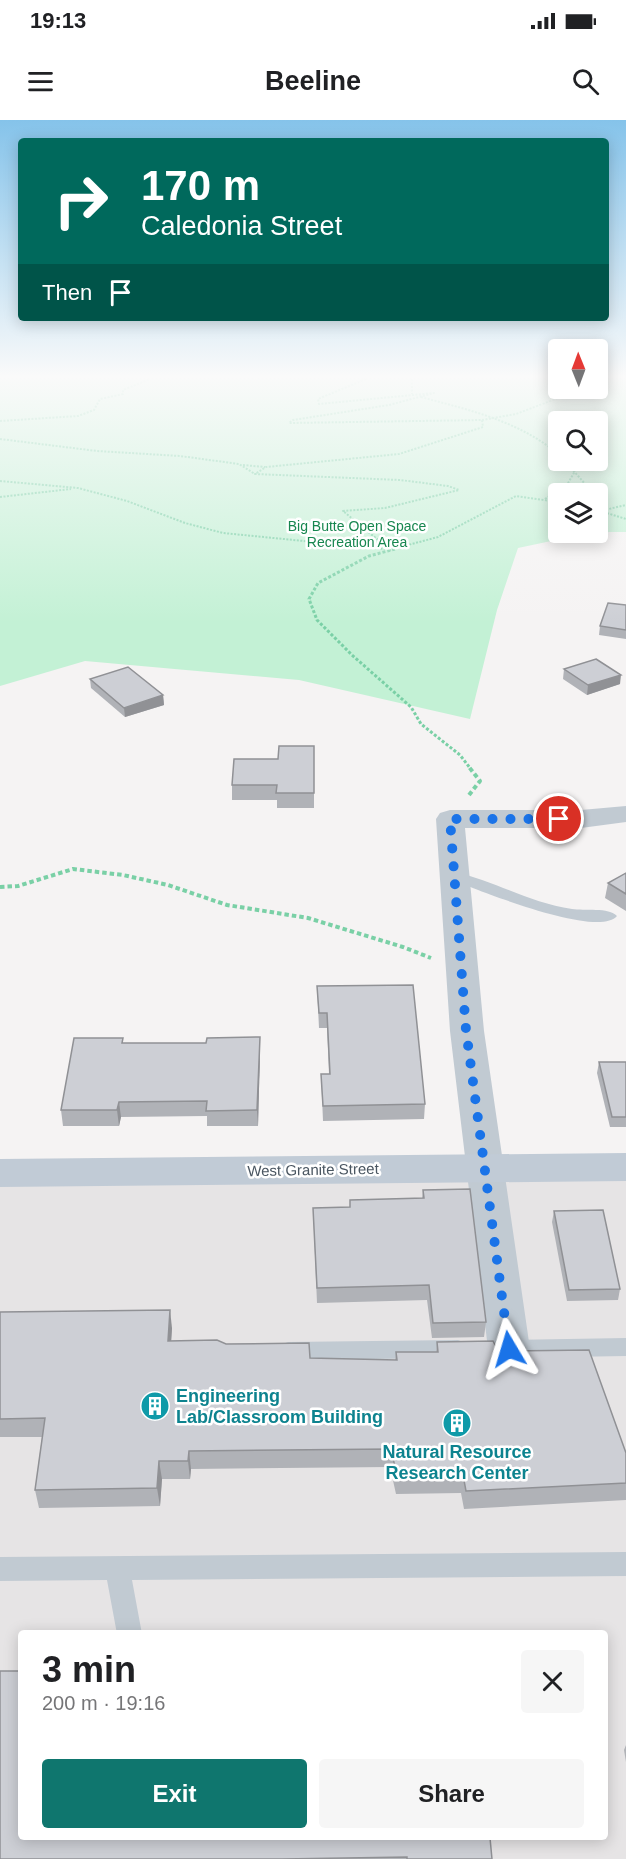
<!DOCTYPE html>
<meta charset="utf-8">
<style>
body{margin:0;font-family:Arial,sans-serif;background:#f6f6f6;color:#202124;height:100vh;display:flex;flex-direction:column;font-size:22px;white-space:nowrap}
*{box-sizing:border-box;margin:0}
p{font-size:20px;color:#757577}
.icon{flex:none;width:33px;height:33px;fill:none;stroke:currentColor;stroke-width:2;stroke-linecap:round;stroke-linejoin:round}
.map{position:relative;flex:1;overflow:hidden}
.sheet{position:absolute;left:18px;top:1510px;width:590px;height:210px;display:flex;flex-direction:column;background:#fff;border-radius:6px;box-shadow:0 3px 15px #0003}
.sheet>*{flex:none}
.hud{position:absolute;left:18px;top:18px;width:591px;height:183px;border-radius:6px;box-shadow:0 3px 15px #0003;background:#00695c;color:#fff;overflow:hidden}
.needle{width:39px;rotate:359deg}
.buttons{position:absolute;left:548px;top:219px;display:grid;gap:12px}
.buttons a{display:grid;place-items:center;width:60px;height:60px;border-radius:6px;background:#fff;box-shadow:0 3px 15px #0003;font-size:30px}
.pin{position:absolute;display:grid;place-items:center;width:51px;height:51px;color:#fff;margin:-26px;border:3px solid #fff;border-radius:50%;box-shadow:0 2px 6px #0007}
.me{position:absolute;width:66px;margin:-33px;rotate:353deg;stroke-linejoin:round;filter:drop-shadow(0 0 4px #0008)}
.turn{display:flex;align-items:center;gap:21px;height:126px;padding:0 24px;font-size:27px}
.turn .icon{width:78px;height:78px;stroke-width:2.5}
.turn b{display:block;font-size:42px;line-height:51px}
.then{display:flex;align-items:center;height:57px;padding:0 24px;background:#0003;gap:12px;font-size:22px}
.round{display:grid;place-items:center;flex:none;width:63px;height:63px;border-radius:6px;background:#f6f6f6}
.summary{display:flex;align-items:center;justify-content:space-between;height:102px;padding:0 24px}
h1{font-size:36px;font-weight:700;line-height:45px}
.button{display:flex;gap:12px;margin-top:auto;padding:12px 24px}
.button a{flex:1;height:69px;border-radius:6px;background:#0f766e;color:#fff;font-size:24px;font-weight:700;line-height:69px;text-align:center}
.button a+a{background:#f6f6f6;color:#202124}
.status{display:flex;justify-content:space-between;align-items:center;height:42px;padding:0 30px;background:#fff;direction:ltr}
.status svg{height:16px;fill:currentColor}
header{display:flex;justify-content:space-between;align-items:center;height:78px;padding:0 24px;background:#fff;font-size:27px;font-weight:700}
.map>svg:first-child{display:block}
</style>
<div class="status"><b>19:13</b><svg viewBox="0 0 49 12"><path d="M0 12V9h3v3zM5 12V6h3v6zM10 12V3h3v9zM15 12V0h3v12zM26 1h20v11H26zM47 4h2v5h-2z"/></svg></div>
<header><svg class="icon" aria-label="menu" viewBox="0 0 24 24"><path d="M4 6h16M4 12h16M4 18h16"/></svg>Beeline<svg class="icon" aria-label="search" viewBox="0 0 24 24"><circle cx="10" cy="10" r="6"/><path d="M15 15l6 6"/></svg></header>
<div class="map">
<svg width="626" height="1739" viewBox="0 0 626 1739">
<rect width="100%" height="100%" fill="#f5f3f3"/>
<path fill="#e6e4e5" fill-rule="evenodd" d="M626 1047V1739H0V1053ZM21 1514H604V1718H21Z"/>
<path fill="#c3f1d5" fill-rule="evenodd" d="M0 259H558V268H597V259H626V412H597V374H558V412L589 413 518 428 497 490 470 599 299 560 85 541 0 566ZM558 302H597V340H558Z"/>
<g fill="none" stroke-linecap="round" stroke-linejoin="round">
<g stroke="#7ad0a6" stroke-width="2" stroke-dasharray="2 1.5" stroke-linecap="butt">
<polyline points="366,259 318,279 319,284 434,273 389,285 293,300 289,303 482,300 483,307 399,334 266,347 255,354 400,360 448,366 459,370 385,388 343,391 389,429"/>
<polyline points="412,259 412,274"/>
<polyline points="597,263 607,259"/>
<path d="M421 277C469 290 519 301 558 334"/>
<polyline points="482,300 516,294 584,268"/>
<polyline points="0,301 78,296 94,290 100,279 123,274 123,270 150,259"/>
<polyline points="0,319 97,331 180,336 239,344 255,354"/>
<polyline points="564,340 594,374"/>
<polyline points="243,345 265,347"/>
<polyline points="0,361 78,368 127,381 185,403 223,413 385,429"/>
<polyline points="0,377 71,369"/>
<polyline points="597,377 600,381 600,391 626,385"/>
<polyline points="545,379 567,365 575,351"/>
<polyline points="597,390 626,399"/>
<polyline points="389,430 438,417 516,376 558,382"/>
</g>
<polyline stroke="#7ad0a6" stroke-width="3" stroke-dasharray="3 2" stroke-linecap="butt" points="395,429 369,436 318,463 309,479 317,500 352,535 411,587 421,604 460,635 470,648"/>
<g stroke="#7ad0a6" stroke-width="4" stroke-dasharray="4.5 3" stroke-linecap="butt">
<polyline points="469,675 480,661 469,647"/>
<polyline points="0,767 18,766 73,749 123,755 168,765 227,785 308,798 403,827 431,838"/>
</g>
<g fill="#c1cad2" fill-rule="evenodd">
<path d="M455 752C495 761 530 783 572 789 584 791 609 787 617 796 598 819 475 769 450 759L448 756 450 753Z"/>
<polygon points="626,1218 626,1236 507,1238 499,1235 496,1229 499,1223 507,1220"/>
<polygon points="458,1220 466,1223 469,1229 466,1235 458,1238 288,1240 280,1237 277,1231 280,1225 288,1222"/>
<polygon points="626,1432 626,1456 132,1460 142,1514 117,1514 107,1460 0,1461 0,1437"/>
</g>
<polygon fill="#c1cad2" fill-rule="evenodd" points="626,686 626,702 581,708 465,708 484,911 530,1229 524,1242 509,1247 494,1242 488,1229 450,911 436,699 440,693 450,690 581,690"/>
<polygon fill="#c1cbd6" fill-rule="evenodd" points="626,1033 626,1061 0,1067 0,1039"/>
</g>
<g fill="#b0b2b7">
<polygon points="626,485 626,519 599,515 600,506"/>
<polygon points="564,549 620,564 587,575 563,559"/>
<polygon points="90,559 163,575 164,585 125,597 91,568"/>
<polygon points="314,626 314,688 277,688 277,680 232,680 232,665 278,639"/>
<polygon points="626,753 626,791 605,778 608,763"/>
<polygon points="317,866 425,984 424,999 323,1001 321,954 329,954 327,908 319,908"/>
<polygon points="260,917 260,932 258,1006 207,1006 207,996 121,997 119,1006 63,1006 61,990 123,918 123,923 206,923"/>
<polygon points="599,942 626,942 626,1007 610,1007 597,953"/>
<polygon points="423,1070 486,1202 484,1217 432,1218 427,1180 317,1183 313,1088 350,1087 350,1080 422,1078"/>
<polygon points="554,1091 620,1169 618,1180 567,1181 552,1102"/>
<polygon points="0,1192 172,1208 171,1221 226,1224 310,1238 395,1240 396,1232 436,1232 437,1222 498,1231 626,1333 626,1380 464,1389 461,1373 396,1374 390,1347 191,1349 190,1359 162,1359 160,1386 39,1388 35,1370 42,1317 0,1317"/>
<polygon points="626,1625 626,1642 624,1630"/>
<polygon points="21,1718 492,1739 0,1739"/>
</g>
<g fill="#909195">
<polygon points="621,555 620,564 587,575 588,565"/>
<polygon points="163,575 164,585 125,597 124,588"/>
<polygon points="260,917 260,932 258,1006 257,990"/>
<polygon points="119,982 121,997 119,1006 117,990"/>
<polygon points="170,1190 172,1208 170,1240 168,1221"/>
<polygon points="189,1331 191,1349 190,1359 188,1341"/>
<polygon points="159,1341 162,1359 160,1386 157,1368"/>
</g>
<g fill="#cdcfd5" stroke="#909195" stroke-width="1.5">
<polygon points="608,483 626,485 626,510 600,506"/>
<polygon points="596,539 621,555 588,565 564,549"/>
<polygon points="128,547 163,575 124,588 90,559"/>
<polygon points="279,626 314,626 314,673 276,673 277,665 232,665 234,639 278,639"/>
<polygon points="626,753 626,774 608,763"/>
<polygon points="413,865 425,984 323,986 321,954 330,954 327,893 319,893 317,866"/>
<polygon points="260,917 257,990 206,991 207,981 119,982 117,990 61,990 74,918 123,918 122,923 206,923 207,918"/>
<polygon points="599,942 626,942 626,997 612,997"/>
<polygon points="470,1069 486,1202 433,1203 429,1165 317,1168 313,1088 350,1087 350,1080 424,1078 423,1070"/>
<polygon points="603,1090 620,1169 569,1170 554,1091"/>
<polygon points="170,1190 168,1221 217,1220 226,1224 309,1223 310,1238 397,1240 396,1232 438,1232 437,1222 493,1221 498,1231 589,1230 626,1333 626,1363 466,1371 463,1355 397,1356 391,1329 189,1331 188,1341 159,1341 157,1368 35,1370 45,1298 0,1299 0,1192"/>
<polygon points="0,1551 21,1551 21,1718 490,1718 492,1739 407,1739 407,1737 282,1739 0,1739"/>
</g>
<linearGradient id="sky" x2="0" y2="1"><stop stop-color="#85c3ea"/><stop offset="0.51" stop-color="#fafafa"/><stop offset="1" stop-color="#fafafa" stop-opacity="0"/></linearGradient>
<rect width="626" height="503" fill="url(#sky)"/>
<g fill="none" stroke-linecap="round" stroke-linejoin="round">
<polyline stroke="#1a73e8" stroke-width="10" stroke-dasharray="0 18" points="509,1229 466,910 450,699 559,699"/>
</g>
<defs>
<g id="building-disc" transform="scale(1.5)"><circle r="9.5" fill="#0f9aa8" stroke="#fff"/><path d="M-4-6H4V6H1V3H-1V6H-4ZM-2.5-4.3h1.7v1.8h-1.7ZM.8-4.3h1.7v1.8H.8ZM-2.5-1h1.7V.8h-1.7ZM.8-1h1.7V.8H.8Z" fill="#fff"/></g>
</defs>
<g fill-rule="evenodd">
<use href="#building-disc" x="155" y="1286"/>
<use href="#building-disc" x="457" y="1303"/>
</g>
<g text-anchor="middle" stroke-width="5" stroke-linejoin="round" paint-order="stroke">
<g font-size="14" fill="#17864f" stroke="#fff">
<text x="357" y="411">Big Butte Open Space<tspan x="357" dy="16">Recreation Area</tspan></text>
</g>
<g font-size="15" fill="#4a5661" stroke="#fff">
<text transform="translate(313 1050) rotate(-1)" y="5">West Granite Street</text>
</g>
<g font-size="18" font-weight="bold" fill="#0d838f" stroke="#fff" text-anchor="start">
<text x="176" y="1282">Engineering<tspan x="176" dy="21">Lab/Classroom Building</tspan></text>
<text x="457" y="1338" text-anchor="middle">Natural Resource<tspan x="457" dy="21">Research Center</tspan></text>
</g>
</g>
</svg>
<div class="buttons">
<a><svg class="needle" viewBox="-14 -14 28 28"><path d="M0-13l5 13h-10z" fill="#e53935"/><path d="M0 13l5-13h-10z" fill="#757577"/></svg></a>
<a><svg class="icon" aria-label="search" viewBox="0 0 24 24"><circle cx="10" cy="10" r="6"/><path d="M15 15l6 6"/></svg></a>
<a><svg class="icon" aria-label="layers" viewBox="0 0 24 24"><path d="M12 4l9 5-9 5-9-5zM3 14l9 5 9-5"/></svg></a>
</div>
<div class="pin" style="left:559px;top:699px;background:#d93025"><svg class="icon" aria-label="arrive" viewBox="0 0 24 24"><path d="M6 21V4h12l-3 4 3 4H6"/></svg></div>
<svg class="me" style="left:509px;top:1229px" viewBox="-20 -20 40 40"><path d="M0-17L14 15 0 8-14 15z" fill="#1a73e8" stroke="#fff" stroke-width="4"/></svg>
<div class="hud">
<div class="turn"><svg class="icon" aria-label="right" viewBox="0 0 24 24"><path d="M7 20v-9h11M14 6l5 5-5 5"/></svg><div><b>170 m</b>Caledonia Street</div></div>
<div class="then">Then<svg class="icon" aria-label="arrive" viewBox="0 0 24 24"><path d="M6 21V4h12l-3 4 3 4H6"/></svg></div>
</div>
<section class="sheet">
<div class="summary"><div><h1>3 min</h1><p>200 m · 19:16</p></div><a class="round"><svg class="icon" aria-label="close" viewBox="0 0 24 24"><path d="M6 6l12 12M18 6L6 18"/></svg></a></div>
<div class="button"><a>Exit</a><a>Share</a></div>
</section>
</div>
